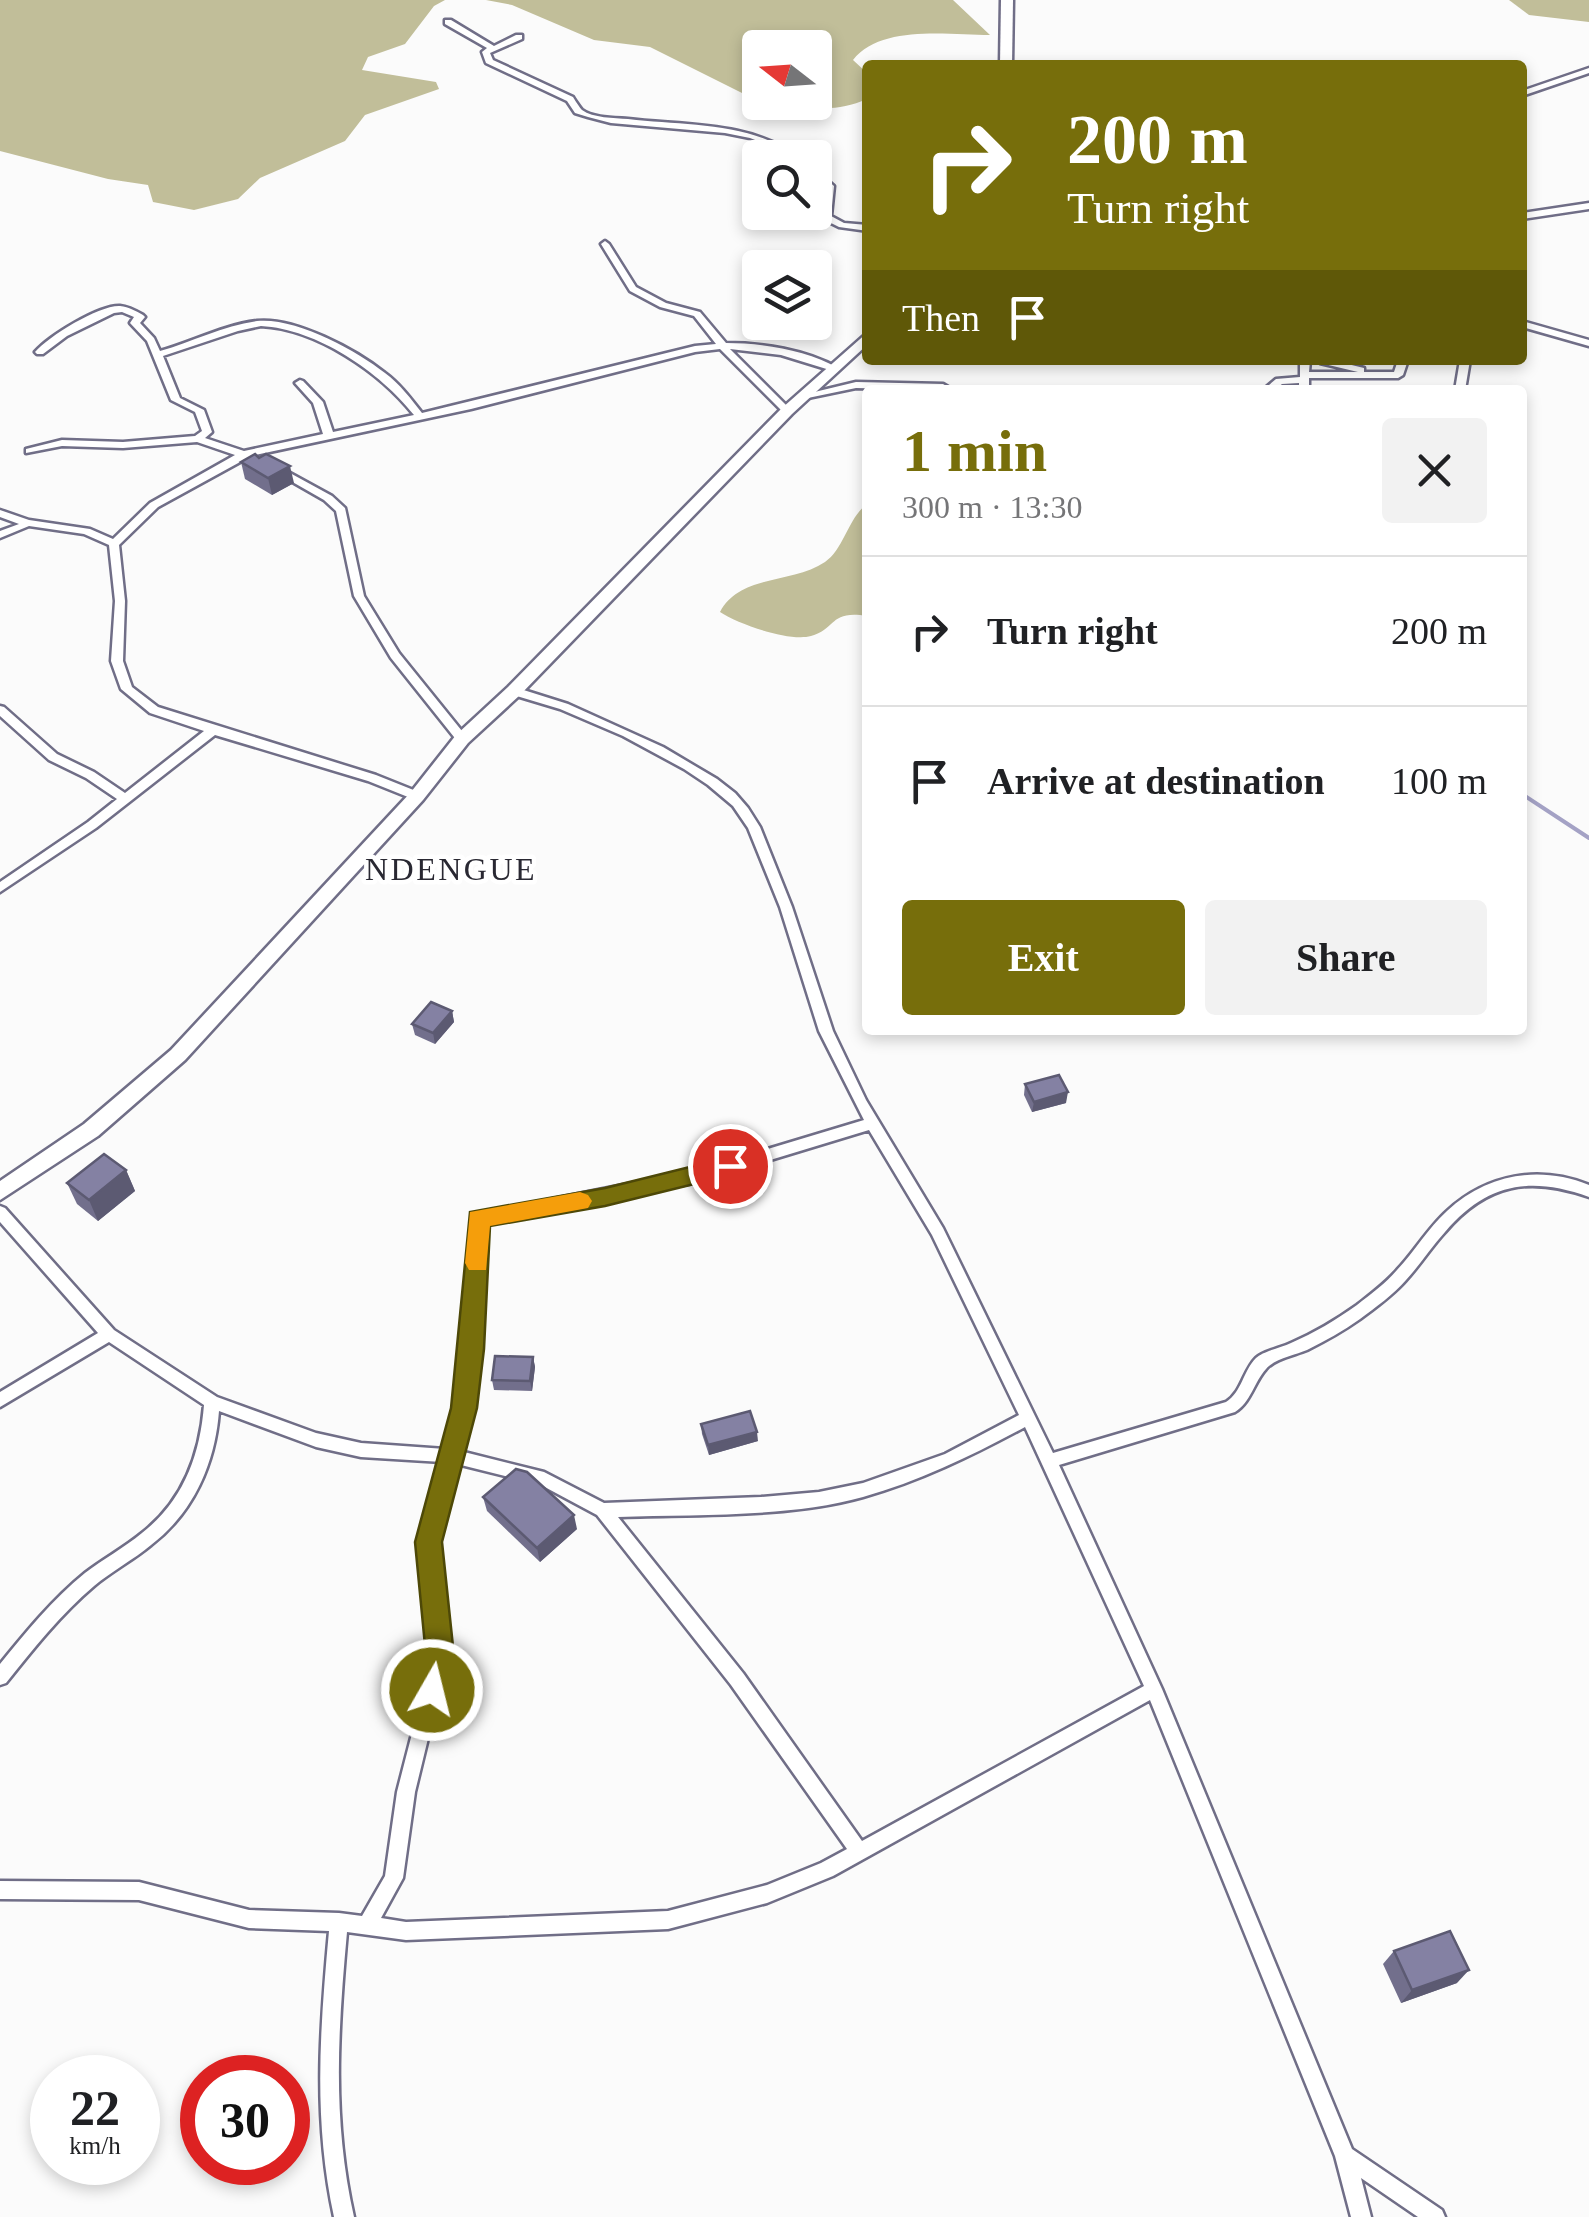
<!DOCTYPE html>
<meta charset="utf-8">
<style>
body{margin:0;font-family:"Times New Roman",serif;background:#f2f2f2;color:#202124;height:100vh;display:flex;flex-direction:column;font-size:38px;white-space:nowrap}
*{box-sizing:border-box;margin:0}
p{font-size:32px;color:#757577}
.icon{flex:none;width:55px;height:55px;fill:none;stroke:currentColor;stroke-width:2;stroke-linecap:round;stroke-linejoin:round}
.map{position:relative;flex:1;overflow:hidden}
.drawer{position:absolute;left:862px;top:385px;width:665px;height:650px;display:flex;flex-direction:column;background:#fff;border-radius:10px;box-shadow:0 5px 15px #0003}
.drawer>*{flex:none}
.top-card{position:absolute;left:862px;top:60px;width:665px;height:305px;border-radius:10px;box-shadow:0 5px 15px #0003;background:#776e0b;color:#fff;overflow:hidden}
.needle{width:65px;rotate:287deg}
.controls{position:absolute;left:742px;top:30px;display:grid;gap:20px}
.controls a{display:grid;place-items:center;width:90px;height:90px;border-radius:10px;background:#fff;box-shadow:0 5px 15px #0003;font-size:50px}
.speed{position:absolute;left:30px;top:2055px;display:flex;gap:20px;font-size:50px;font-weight:700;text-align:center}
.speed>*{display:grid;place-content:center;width:130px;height:130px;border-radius:50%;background:#fff;box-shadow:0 5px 15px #0003;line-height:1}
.speed small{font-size:25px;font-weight:400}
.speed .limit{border:15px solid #d22;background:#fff;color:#111}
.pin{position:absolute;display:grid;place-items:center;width:85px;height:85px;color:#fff;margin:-42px;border:5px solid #fff;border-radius:50%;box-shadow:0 2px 10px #0007}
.me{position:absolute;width:110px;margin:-55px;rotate:8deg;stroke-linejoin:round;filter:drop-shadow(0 0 8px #0008)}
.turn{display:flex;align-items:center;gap:35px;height:210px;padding:0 40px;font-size:45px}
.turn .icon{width:130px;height:130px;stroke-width:2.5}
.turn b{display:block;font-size:70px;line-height:85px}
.then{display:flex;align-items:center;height:95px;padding:0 40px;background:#0003;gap:20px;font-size:38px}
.round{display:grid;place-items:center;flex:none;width:105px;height:105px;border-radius:10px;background:#f2f2f2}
.head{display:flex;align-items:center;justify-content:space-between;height:170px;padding:0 40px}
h1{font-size:60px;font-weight:700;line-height:75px;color:#776e0b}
.primary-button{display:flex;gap:20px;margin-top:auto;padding:20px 40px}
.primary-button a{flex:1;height:115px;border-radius:10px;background:#776e0b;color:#fff;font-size:40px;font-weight:700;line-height:115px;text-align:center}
.primary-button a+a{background:#f2f2f2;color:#202124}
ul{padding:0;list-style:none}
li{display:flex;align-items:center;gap:30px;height:150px;padding:0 40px;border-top:2px solid #e0e0e0}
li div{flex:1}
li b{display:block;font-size:38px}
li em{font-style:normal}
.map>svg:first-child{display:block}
</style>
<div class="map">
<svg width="1589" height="2217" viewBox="0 0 1589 2217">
<rect width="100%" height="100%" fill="#fbfbfb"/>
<g fill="#c1be99">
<polygon points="0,0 445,0 434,6 405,44 368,57 362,70 436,82 439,89 365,115 345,141 260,178 238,199 194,210 153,202 148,185 108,179 0,151"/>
<path d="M486 0H953L990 35C949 35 881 24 853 60L867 73V99C838 112 814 109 783 103L815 102V48H760V98L746 95 650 47 594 40 512 5Z"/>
<polygon points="1509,0 1589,0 1589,22 1529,15"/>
<path d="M867 504V616C829 610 837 629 811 636 789 642 738 624 720 612 740 574 793 584 825 562 844 549 848 518 867 504Z"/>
</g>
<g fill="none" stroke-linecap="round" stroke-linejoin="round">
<polyline stroke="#a4a2c5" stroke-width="4" points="1522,794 1589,838"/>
<g stroke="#706e87" stroke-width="5">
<g id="street">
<path d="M445 20H451L494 46 516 35H522V39L490 53 493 60 573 97C574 99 580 108 582 110 593 118 614 118 628 119 685 126 751 121 800 158H789L773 147 750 138 725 133 611 123 588 117 575 113 567 101 486 63 482 52 487 48 445 24Z"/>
<polygon points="1589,68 1589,73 1522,96 1522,91"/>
<polygon points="815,169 834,186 831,216 844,223 868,225 868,231 839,227 823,219 826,187 815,177"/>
<polygon points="1589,203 1589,209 1522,219 1522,213"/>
<path d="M605 241 609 244 636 287 666 303 700 312 726 343C762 343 807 350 838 368L833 371 781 355 730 349 790 409V413H784L720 349 695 352 471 409 251 456 158 507 119 545 125 601 123 661 132 687 158 707 376 775 421 793 423 796 417 800 413 799 368 781 215 735 96 828 0 892V882L88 822 117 799 86 778 49 760 0 716V706L4 707 57 754 94 772 125 793 204 731 150 713 121 689 111 661 115 601 109 545 84 534 29 526 0 538V531L19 524 0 517V510L29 520 90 529 113 539 150 503 235 455 197 442 123 448 62 446 26 453V449L62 440 123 442 195 436 202 431 195 412 171 400 147 341 130 323 134 317 122 312 114 313 67 336 43 354H37L35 352C49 336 99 305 120 306 129 307 136 311 143 315L145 317 140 323 154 338 160 351C192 342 224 325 257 321 295 317 356 350 385 373 400 384 411 399 422 413L695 346 716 344 694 316 660 307 630 291 601 244ZM261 326C317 329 380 372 414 415L333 432 323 402 303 381 300 380 295 383 313 403 323 434 244 451 205 438 212 432 204 410 180 398 163 356 238 331Z"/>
<polygon points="1522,321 1589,340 1589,346 1522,327"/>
<polygon points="1300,360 1310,360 1309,372 1358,372 1320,363 1319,360 1331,360 1364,368 1364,372 1394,372 1398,360 1408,360 1403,375 1398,378 1309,378 1309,390 1299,390 1299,383 1282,384 1274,390 1263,390 1276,379 1300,377"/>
<polygon points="1460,360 1470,360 1465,390 1455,390"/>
<polygon points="856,382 943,384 948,387 943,390 856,388 803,399 798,396"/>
<polygon points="279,467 332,496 345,508 364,596 399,653 466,736 466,742 458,742 391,658 354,596 336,511 324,500 275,472 274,470"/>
<path d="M514 687 568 704 663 747 717 779 735 793 748 808 760 827 792 907 833 1031 866 1100 943 1228 1053 1453 1226 1402C1242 1392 1243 1371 1256 1358 1263 1351 1281 1348 1291 1343 1314 1333 1336 1320 1357 1305 1371 1294 1386 1283 1397 1270 1415 1251 1428 1228 1447 1211 1487 1174 1539 1165 1589 1185V1197C1530 1176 1487 1183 1445 1232 1431 1247 1420 1265 1406 1280 1393 1295 1376 1307 1360 1319 1343 1331 1325 1341 1307 1350 1295 1355 1274 1359 1266 1369 1254 1382 1251 1402 1235 1412L1059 1465 1162 1689 1352 2149 1442 2210 1445 2217H1418L1361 2178 1371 2217H1351L1335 2156 1150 1700 833 1876 767 1903 668 1929 406 1940 347 1932C338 2030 332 2120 354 2217H334C313 2120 320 2029 329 1931L249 1928 139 1900 0 1899V1881L139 1882 249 1910 339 1913 362 1916 385 1876 397 1792 432 1656 420 1542 442 1462 361 1457 316 1447 219 1411C215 1464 193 1513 151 1545 133 1560 112 1571 94 1586 61 1614 33 1649 6 1683L0 1685V1664C26 1632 53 1599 85 1573 103 1559 124 1548 142 1533 183 1501 200 1456 204 1405L109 1342 0 1407V1392L98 1333 0 1222V1206L5 1208 114 1330 217 1397 316 1433 361 1443 445 1449C466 1373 467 1297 472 1219L474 1215 698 1170 864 1120 819 1031 780 907 748 828 733 806 708 785 684 769 623 736 560 709 510 694V688ZM869 1130 932 1235 1019 1415 945 1454 863 1483 819 1492 761 1497 604 1503 544 1472 460 1451C480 1375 482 1301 486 1223L698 1182ZM1025 1427 1144 1686 862 1841 743 1673 618 1517C695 1514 788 1518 863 1497 920 1481 973 1455 1025 1427ZM457 1464 541 1485 597 1515 731 1685 847 1849 821 1863 767 1885 668 1911 406 1922 381 1918 403 1878 415 1792 448 1656 436 1542Z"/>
</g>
</g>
<g stroke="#706e87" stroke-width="5">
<g id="secondary">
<polygon points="1001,0 1013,0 1012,65 1000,65"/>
<polygon points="868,332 868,344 792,414 520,695 468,743 423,800 185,1060 98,1136 0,1200 0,1181 84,1124 171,1050 411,792 456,735 508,687 782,408"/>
</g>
</g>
<use href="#street" fill="#fff" fill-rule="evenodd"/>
<use href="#secondary" fill="#fff" fill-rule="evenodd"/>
</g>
<g fill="#726f8c">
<polygon points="241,462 294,483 272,495 245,479"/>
<polygon points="452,1011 454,1022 435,1044 415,1035 412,1024"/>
<polygon points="1025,1084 1066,1103 1032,1112 1024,1095"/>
<polygon points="126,1170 135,1191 98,1221 77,1204 67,1183"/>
<polygon points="533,1357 535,1367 532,1391 494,1390 492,1380"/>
<polygon points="701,1424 758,1441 709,1455 702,1434"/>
<polygon points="483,1497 577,1529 540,1562 487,1511"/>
<polygon points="1394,1951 1457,1983 1401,2003 1383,1964"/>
</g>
<g fill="#5c5a72">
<polygon points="290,466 294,483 272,495 268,478"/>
<polygon points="452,1011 454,1022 435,1044 433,1033"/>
<polygon points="1068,1092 1066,1103 1032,1112 1034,1102"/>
<polygon points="126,1170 135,1191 98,1221 89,1200"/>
<polygon points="533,1357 535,1367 532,1391 530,1381"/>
<polygon points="757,1432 758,1441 709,1455 708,1445"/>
<polygon points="574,1515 577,1529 540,1562 537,1548"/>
<polygon points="1469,1970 1457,1983 1401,2003 1412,1990"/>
</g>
<g fill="#8481a3" stroke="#5c5a72" stroke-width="2.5">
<polygon points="255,454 259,458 266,454 290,466 268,478 241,462"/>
<polygon points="431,1002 452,1011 433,1033 412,1024"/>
<polygon points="1059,1075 1068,1092 1034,1102 1025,1084"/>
<polygon points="104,1154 126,1170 89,1200 67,1183"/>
<polygon points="495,1356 533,1357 530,1381 492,1380"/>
<polygon points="750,1411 757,1432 708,1445 701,1424"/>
<polygon points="516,1469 527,1472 574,1515 537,1548 483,1497"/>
<polygon points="1450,1931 1469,1970 1412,1990 1394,1951"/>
</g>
<polygon fill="#776e0b" stroke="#4d4807" stroke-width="2.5" points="730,1157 739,1160 742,1166 739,1173 605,1206 490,1226 484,1349 477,1408 442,1542 454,1656 442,1700 432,1704 422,1700 418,1690 426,1656 415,1542 451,1408 470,1212 605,1188"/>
<polygon fill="#f59e0b" points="580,1192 588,1195 592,1201 588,1208 490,1226 486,1270 469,1270 465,1263 470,1212"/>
<g text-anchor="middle" stroke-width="9" stroke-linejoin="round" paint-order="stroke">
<g font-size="32" letter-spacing="2.5" fill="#292832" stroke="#fff">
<text x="451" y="880">NDENGUE</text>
</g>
</g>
</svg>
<div class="controls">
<a><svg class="needle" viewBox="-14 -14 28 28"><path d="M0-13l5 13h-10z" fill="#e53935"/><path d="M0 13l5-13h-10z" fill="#757577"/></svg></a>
<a><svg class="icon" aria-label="search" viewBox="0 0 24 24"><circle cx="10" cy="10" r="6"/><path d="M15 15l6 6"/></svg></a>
<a><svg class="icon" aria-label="layers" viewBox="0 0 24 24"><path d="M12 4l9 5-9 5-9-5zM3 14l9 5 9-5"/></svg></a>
</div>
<div class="speed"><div>22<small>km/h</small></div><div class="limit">30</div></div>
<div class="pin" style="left:730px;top:1166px;background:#d93025"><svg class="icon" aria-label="arrive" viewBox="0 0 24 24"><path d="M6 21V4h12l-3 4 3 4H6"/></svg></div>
<svg class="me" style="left:432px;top:1690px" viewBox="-20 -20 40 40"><circle r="17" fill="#776e0b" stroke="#fff" stroke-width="3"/><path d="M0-11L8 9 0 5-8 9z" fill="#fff"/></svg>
<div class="top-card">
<div class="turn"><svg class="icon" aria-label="right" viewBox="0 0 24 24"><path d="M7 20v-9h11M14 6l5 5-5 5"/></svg><div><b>200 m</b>Turn right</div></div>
<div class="then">Then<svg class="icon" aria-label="arrive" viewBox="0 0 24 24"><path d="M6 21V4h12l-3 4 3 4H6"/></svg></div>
</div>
<section class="drawer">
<div class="head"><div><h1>1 min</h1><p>300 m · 13:30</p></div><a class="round"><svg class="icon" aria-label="close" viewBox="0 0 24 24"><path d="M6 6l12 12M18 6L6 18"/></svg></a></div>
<ul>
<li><svg class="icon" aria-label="right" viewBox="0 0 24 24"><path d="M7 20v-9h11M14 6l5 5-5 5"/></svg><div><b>Turn right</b></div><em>200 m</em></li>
<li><svg class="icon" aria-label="arrive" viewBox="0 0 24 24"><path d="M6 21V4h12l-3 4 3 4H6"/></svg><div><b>Arrive at destination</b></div><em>100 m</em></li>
</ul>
<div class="primary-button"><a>Exit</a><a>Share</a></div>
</section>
</div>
